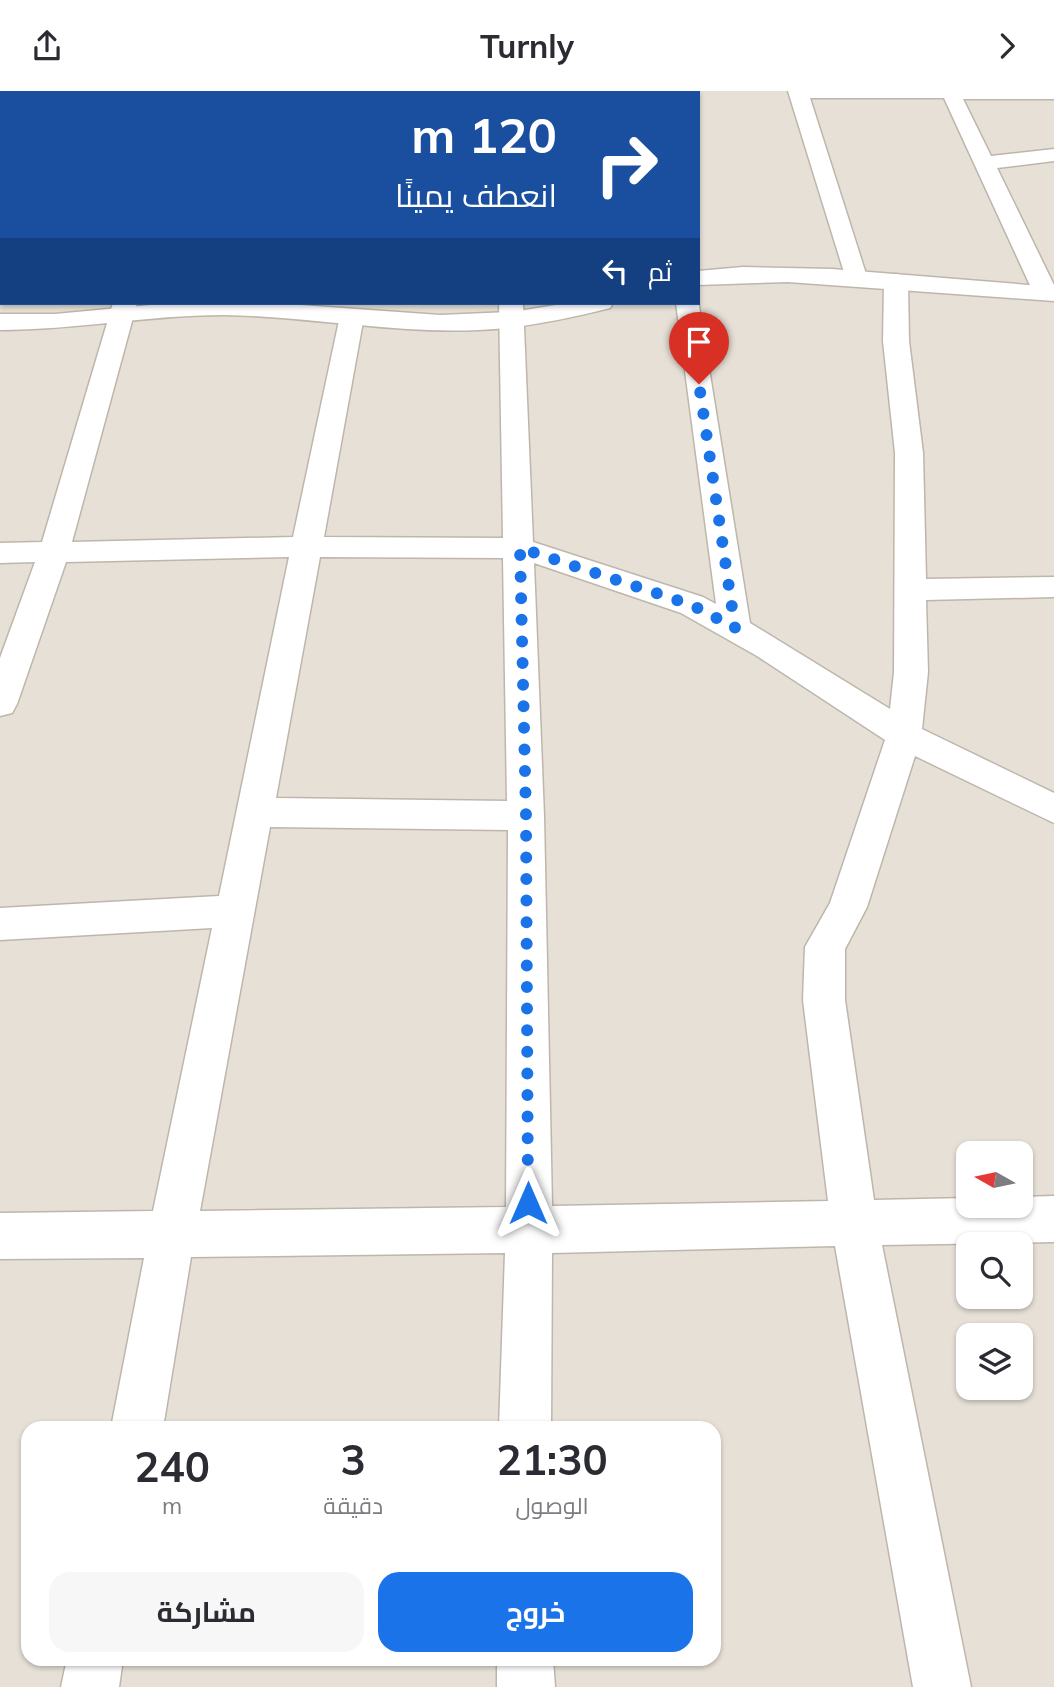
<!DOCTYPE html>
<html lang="ar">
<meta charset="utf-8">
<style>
body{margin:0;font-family:Mulish,Cairo,sans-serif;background:#f7f7f7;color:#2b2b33;direction:rtl;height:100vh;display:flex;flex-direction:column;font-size:26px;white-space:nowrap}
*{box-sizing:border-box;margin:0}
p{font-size:23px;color:#7c7c81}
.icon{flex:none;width:38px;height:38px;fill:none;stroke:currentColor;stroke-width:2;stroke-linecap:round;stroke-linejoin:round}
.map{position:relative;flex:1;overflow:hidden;direction:ltr}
.panel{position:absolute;left:21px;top:1330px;width:700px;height:245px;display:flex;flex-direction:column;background:#fff;border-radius:21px;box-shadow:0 2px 5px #0004;direction:rtl}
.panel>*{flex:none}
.banner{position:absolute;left:0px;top:0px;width:700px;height:214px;box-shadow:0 2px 5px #0004;direction:rtl;background:#1a4fa0;color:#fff;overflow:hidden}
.needle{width:46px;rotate:279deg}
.controls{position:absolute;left:956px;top:1050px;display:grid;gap:14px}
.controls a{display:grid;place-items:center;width:77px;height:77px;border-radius:14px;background:#fff;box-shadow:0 2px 5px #0004;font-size:35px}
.pin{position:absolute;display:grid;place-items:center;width:60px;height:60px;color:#fff;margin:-72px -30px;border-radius:50% 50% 50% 0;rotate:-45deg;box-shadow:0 0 7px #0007}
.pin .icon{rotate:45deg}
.me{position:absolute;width:77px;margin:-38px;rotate:0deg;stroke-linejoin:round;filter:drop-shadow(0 0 5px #0008)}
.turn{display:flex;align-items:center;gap:24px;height:147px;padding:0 28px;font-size:32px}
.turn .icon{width:91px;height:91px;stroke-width:2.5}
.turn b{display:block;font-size:49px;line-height:60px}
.then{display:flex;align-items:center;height:66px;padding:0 28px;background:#0003;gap:14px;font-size:26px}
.eta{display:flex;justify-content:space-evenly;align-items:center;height:119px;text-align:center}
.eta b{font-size:42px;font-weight:700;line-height:49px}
.primary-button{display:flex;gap:14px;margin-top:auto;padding:14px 28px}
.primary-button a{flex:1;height:80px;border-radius:21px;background:#1a73e8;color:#fff;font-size:28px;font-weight:700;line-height:80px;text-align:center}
.primary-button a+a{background:#f7f7f7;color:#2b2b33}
header{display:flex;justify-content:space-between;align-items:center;height:91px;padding:0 28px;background:#fff;font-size:32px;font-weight:700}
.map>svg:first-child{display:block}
</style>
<header><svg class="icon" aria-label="forward" viewBox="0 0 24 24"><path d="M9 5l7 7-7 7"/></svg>Turnly<svg class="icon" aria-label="share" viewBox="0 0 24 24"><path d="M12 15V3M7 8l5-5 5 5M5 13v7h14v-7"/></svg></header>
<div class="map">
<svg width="1054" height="1596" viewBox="0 0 1054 1596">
<rect width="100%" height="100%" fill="#f3efe8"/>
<path fill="#e6e0d6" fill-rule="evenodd" d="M0 0H1054V1596H0ZM2 2H698V212H2ZM968 1062H1020V1115H968ZM968 1153H1020V1206H968ZM968 1244H1020V1297H968ZM28 1337H714V1568H28Z"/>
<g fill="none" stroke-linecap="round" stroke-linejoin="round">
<g stroke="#beb6ab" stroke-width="3">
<g id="minor">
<polygon points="89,0 112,0 87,2"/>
<rect x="197" y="0" width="20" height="2"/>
<rect x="335" y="0" width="20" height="2"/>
<rect x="495" y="0" width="20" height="2"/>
<rect x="646" y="0" width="20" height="2"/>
<polygon points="788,0 1054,0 1054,8 963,8 991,65 1054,58 1054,70 997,77 1054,194 1054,208 1037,208 1034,203 944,7 810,7 867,186 863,191 855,193 847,191"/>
<polygon points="0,30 2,30 0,43"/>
<rect x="0" y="116" width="2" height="14"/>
<path d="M896 183 905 185 908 190 909 250 923 362 926 488 1054 486V506L926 509 928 581 922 638 1054 702V732L915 665 867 816 845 858V909L874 1109 968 1107V1115H1020V1106L1054 1105V1151L882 1154 971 1596H913L835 1155 552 1162 551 1337H499L505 1162 191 1166 163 1337H111L144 1167 0 1168V1122L153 1120 212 837 0 849V817L219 805 289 466 66 471 17 613 12 622 0 625V567L35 471 0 472V452L42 451 113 212H137L72 451 293 446 340 225 343 220 352 218 361 220 364 225 324 446 503 447 499 212H523L533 451 703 506 716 513 676 212H698V209L750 532 890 618 894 581 895 362 883 250 884 190 887 185ZM320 466 503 467 507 710 276 707ZM534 472 681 522 757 565 885 649 830 812 805 856 803 909 828 1110 552 1115 544 725ZM270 736 508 739 506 1116 200 1120Z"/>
<polygon points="67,1568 123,1568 119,1596 61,1596"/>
<polygon points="497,1568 553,1568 555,1596 497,1596"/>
</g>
</g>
<g stroke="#beb6ab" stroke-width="3">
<g id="tertiary">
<polygon points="743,176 832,178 1054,196 1054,210 788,191 698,194 698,180"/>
<path d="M172 212H272L440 224 513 221 568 212H613L610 217C566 228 523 237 479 239 393 243 308 225 223 224 149 224 75 239 0 239V223H55Z"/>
</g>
</g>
<use href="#minor" fill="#fff" fill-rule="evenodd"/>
<use href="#tertiary" fill="#fff" fill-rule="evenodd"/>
</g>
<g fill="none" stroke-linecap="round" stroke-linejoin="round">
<polyline stroke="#1a73e8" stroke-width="12" stroke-dasharray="0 21.6" points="528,1112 526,725 520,457 692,514 735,537 699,293"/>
</g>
</svg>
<div class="controls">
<a><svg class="needle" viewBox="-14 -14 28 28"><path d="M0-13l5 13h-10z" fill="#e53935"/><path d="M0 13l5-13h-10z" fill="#7c7c81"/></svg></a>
<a><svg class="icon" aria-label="search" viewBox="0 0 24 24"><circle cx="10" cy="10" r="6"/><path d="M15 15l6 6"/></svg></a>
<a><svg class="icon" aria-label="layers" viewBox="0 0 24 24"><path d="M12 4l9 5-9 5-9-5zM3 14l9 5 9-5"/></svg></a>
</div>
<div class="pin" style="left:699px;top:293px;background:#d93025"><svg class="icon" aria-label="arrive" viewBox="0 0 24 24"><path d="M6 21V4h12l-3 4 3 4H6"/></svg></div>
<svg class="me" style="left:528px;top:1112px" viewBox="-20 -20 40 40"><path d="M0-17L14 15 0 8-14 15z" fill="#1a73e8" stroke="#fff" stroke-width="4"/></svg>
<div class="banner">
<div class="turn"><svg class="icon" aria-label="right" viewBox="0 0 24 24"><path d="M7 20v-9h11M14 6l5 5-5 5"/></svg><div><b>120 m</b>انعطف يمينًا</div></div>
<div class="then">ثم<svg class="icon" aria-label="left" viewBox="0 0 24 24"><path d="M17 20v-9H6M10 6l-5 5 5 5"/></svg></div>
</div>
<section class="panel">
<div class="eta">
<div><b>21:30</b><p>الوصول</p></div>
<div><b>3</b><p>دقيقة</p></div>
<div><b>240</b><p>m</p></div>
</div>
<div class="primary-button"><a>خروج</a><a>مشاركة</a></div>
</section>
</div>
